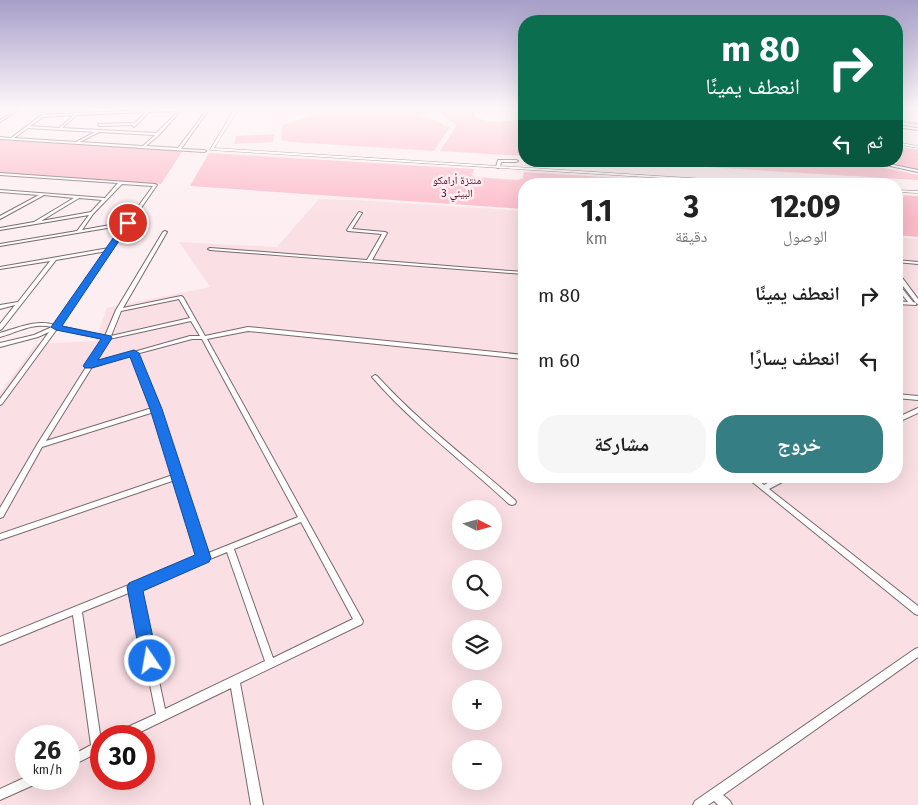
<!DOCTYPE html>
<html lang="ar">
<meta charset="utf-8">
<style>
body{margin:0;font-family:"Fira Sans","Noto Naskh Arabic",sans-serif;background:#f6f6f6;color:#222;direction:rtl;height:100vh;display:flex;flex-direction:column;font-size:19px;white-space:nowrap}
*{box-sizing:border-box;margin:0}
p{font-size:16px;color:#767676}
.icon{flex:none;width:28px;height:28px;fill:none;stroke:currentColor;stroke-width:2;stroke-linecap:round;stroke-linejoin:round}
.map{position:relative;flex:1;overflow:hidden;direction:ltr}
.sheet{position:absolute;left:518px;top:178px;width:385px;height:305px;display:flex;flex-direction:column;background:#fff;border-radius:20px;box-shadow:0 5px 20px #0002;direction:rtl}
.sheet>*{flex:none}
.top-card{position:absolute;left:518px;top:15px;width:385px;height:152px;border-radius:20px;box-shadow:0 5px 20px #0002;direction:rtl;background:#0b6e4f;color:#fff;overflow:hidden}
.needle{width:32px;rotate:96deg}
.tools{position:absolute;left:452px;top:500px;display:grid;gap:10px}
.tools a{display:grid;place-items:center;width:50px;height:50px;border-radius:50%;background:#fff;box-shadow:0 5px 20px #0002;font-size:25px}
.speed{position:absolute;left:15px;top:725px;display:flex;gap:10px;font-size:25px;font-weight:700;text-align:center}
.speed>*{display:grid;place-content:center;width:65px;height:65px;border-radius:50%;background:#fff;box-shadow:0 5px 20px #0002;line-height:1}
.speed small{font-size:12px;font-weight:400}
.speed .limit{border:8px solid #d22;background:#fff;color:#111}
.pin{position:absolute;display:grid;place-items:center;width:42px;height:42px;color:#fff;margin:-21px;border:2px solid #fff;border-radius:50%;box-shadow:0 1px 5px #0007}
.me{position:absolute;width:55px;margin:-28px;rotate:348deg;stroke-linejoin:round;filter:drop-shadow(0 0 4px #0008)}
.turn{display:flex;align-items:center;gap:18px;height:105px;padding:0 20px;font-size:22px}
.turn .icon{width:65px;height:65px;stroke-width:2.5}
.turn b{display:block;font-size:35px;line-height:42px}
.then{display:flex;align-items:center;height:48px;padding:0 20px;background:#0003;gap:10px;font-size:19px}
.eta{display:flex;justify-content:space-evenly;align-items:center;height:85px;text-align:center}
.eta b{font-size:30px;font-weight:700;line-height:35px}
.action{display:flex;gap:10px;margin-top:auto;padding:10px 20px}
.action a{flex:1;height:58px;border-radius:20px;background:#357e83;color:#fff;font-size:20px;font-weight:700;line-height:58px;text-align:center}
.action a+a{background:#f6f6f6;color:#222}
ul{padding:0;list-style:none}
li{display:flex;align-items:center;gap:15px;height:65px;padding:0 20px}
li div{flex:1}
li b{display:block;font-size:19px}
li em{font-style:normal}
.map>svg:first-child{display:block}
</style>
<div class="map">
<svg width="918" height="805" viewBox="0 0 918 805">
<rect width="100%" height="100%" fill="#fdeef1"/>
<path fill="#fadfe4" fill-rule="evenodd" d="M319 199 356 200 524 211V476H896V237L918 239V805H0V393L36 344 95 341 107 308 210 287 179 242 277 247ZM461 509H494V541H461ZM461 569H494V601H461ZM461 629H494V661H461ZM461 689H494V721H461ZM26 736H69V779H26ZM101 736H144V779H101ZM461 749H494V781H461Z"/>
<g fill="#fcbac8">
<path d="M334 108H424L430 112 421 114C428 121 439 118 445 127H450L434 151 290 142 281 140 283 125Z"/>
<path d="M435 108H481L475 110 473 115C485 124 511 124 524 116V156L440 151 457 125 447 119Z"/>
<polygon points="274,134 273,142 234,144 236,136"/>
<polygon points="0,140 183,150 161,184 0,173"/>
<polygon points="896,146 918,150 918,169 879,161 896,161"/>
<polygon points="209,153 474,169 472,175 475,177 518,180 523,178 524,172 717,184 524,184 524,209 190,186"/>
<polygon points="608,161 853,161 918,175 918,180"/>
<polygon points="896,195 918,196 918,237 896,235"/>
</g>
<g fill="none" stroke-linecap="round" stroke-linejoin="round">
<g stroke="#79696c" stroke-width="2">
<g id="minor">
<polygon points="0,108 22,108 0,122 0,120 18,109 0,110"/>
<path d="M51 108H54L45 115 183 108 159 135 146 146 178 148 208 108H210L181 149 204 150 206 151 204 152 0 139V137L11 138ZM179 111 156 133 62 128 77 115 146 112 135 123 99 124 98 125 99 126 133 125V126L134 127 149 112ZM74 115 59 128 30 126 43 117ZM28 128 95 132 76 142 14 138ZM99 132 155 135 143 146 80 142Z"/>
<polygon points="896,125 918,128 918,130 896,127"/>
<polygon points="498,160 516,160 518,161 516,162 501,162 500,167 498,168 496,167"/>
<polygon points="867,161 875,161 918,170 918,172"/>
<path d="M0 173 155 184 157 185 59 326 105 336 116 310 163 232 165 231 167 232 123 308 181 296 183 297 205 336 248 327 524 355V359L248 331 207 339 363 621 362 624 240 683 263 805H251L231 688 132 736H116L117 732 156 714 131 592 82 612 101 741V751L69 767V757L91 745 73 615 0 645V637L198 557 175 480 0 540V534L173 475 154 412 42 447 3 517 0 518V508L38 443 104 339 57 329 2 404 0 405V399L49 332 38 337 0 347V343L34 335 52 327C34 322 17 332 0 337V333C18 328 36 319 55 325L107 251 56 260 2 329 0 330V324L15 305 0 309V305L18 302 50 261 0 269V267L109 248 125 225 0 246V244L77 231 89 215 0 230V228L34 222 74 198 44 195 0 219V216L39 195 0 192V190L105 198 118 183 0 175ZM122 184 153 186 127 222 82 230 93 214ZM79 198 102 200 91 212 41 221ZM179 299 190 318 111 336 121 311ZM191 321 200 336H190L95 363 109 339ZM192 339H202L298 517 206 554 159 409 136 354ZM131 355 152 408 46 441 92 367ZM301 522 353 619 273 658 234 549ZM227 552 265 661 165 709 139 588Z"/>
<polygon points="359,212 362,213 352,229 385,232 387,233 372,260 524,272 524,274 210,250 208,249 210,248 367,260 382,234 348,231 347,230"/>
<polygon points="896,260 918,262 918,264 896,262"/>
<polygon points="896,272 898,272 918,299 918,304 916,303 896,277"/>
<polygon points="896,283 898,283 913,302 916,303 916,305 896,304 896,301 908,302 896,287"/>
<path d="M375 375 377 376C419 422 468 459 515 500L516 502 515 504 512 505 509 504C464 462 414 425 373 378L372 377Z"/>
<polygon points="896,394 918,396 918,400 896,398"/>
<polygon points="918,408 918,413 896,423 896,418"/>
<polygon points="745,476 753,476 764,485 780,476 790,476 790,478 769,489 918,606 918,615 915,614"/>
<polygon points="918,648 918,657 723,795 730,801 732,805 718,805 714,801 708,805 693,805 695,801 915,649"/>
<polygon points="26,777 26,779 39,779 38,783 0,800 0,789"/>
</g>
</g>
<g stroke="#79696c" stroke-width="1">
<g id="tertiary">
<polygon points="235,108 239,108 214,148 785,184 758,184 210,150"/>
<polygon points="896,142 918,146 918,148 896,144"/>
<polygon points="896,190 918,191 918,193 896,192"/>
</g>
</g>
<use href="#minor" fill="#fff" fill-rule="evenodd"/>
<use href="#tertiary" fill="#fff" fill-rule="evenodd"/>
<g stroke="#998e90" stroke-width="2">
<polyline id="rail" points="896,120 918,124"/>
</g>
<use href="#rail" stroke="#fdeef1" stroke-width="1" stroke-dasharray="2.5" stroke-linecap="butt"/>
</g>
<linearGradient id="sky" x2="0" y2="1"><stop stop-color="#a79fc9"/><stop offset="0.49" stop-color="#fef7f9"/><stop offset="1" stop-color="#fef7f9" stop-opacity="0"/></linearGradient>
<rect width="918" height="221" fill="url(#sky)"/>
<polygon fill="#1a73e8" stroke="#114b97" points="125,221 131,223 62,326 111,336 112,338 98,360 134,350 139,353 162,409 211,558 209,562 143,591 158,661 156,667 150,669 144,667 141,661 127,587 129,583 195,555 150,409 130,357 92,368 85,368 83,366 101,339 56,330 51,327"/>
<g text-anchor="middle" stroke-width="5" stroke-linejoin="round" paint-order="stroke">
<g font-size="11" fill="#5f0029" stroke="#fdeef1">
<text x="457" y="184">منتزة أرامكو<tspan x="457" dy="13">البيئي 3</tspan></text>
</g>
</g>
</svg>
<div class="tools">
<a><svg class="needle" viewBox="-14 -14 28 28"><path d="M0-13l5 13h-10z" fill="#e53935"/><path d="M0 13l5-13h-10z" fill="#767676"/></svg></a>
<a><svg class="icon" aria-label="search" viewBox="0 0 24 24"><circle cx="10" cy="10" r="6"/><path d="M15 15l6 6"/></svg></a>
<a><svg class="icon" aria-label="layers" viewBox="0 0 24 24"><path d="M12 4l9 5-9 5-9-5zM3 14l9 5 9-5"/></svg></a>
<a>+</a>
<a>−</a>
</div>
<div class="speed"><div>26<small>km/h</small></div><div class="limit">30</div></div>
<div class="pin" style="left:128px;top:223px;background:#d93025"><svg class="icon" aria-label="arrive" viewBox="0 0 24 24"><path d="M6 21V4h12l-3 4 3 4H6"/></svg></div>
<svg class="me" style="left:150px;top:661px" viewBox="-20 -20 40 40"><circle r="17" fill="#1a73e8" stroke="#fff" stroke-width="3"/><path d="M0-11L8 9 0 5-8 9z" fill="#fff"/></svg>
<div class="top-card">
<div class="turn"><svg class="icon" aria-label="right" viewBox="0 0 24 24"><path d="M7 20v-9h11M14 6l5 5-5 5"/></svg><div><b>80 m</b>انعطف يمينًا</div></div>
<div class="then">ثم<svg class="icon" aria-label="left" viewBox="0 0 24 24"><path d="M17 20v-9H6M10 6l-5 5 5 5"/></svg></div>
</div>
<section class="sheet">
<div class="eta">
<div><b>12:09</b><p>الوصول</p></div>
<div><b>3</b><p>دقيقة</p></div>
<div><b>1.1</b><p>km</p></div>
</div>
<ul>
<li><svg class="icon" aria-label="right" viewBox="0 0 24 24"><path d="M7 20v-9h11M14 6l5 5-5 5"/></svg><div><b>انعطف يمينًا</b></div><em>80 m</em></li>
<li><svg class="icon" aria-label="left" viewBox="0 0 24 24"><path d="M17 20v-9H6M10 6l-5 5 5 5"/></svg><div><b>انعطف يسارًا</b></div><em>60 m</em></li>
</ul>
<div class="action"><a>خروج</a><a>مشاركة</a></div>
</section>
</div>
